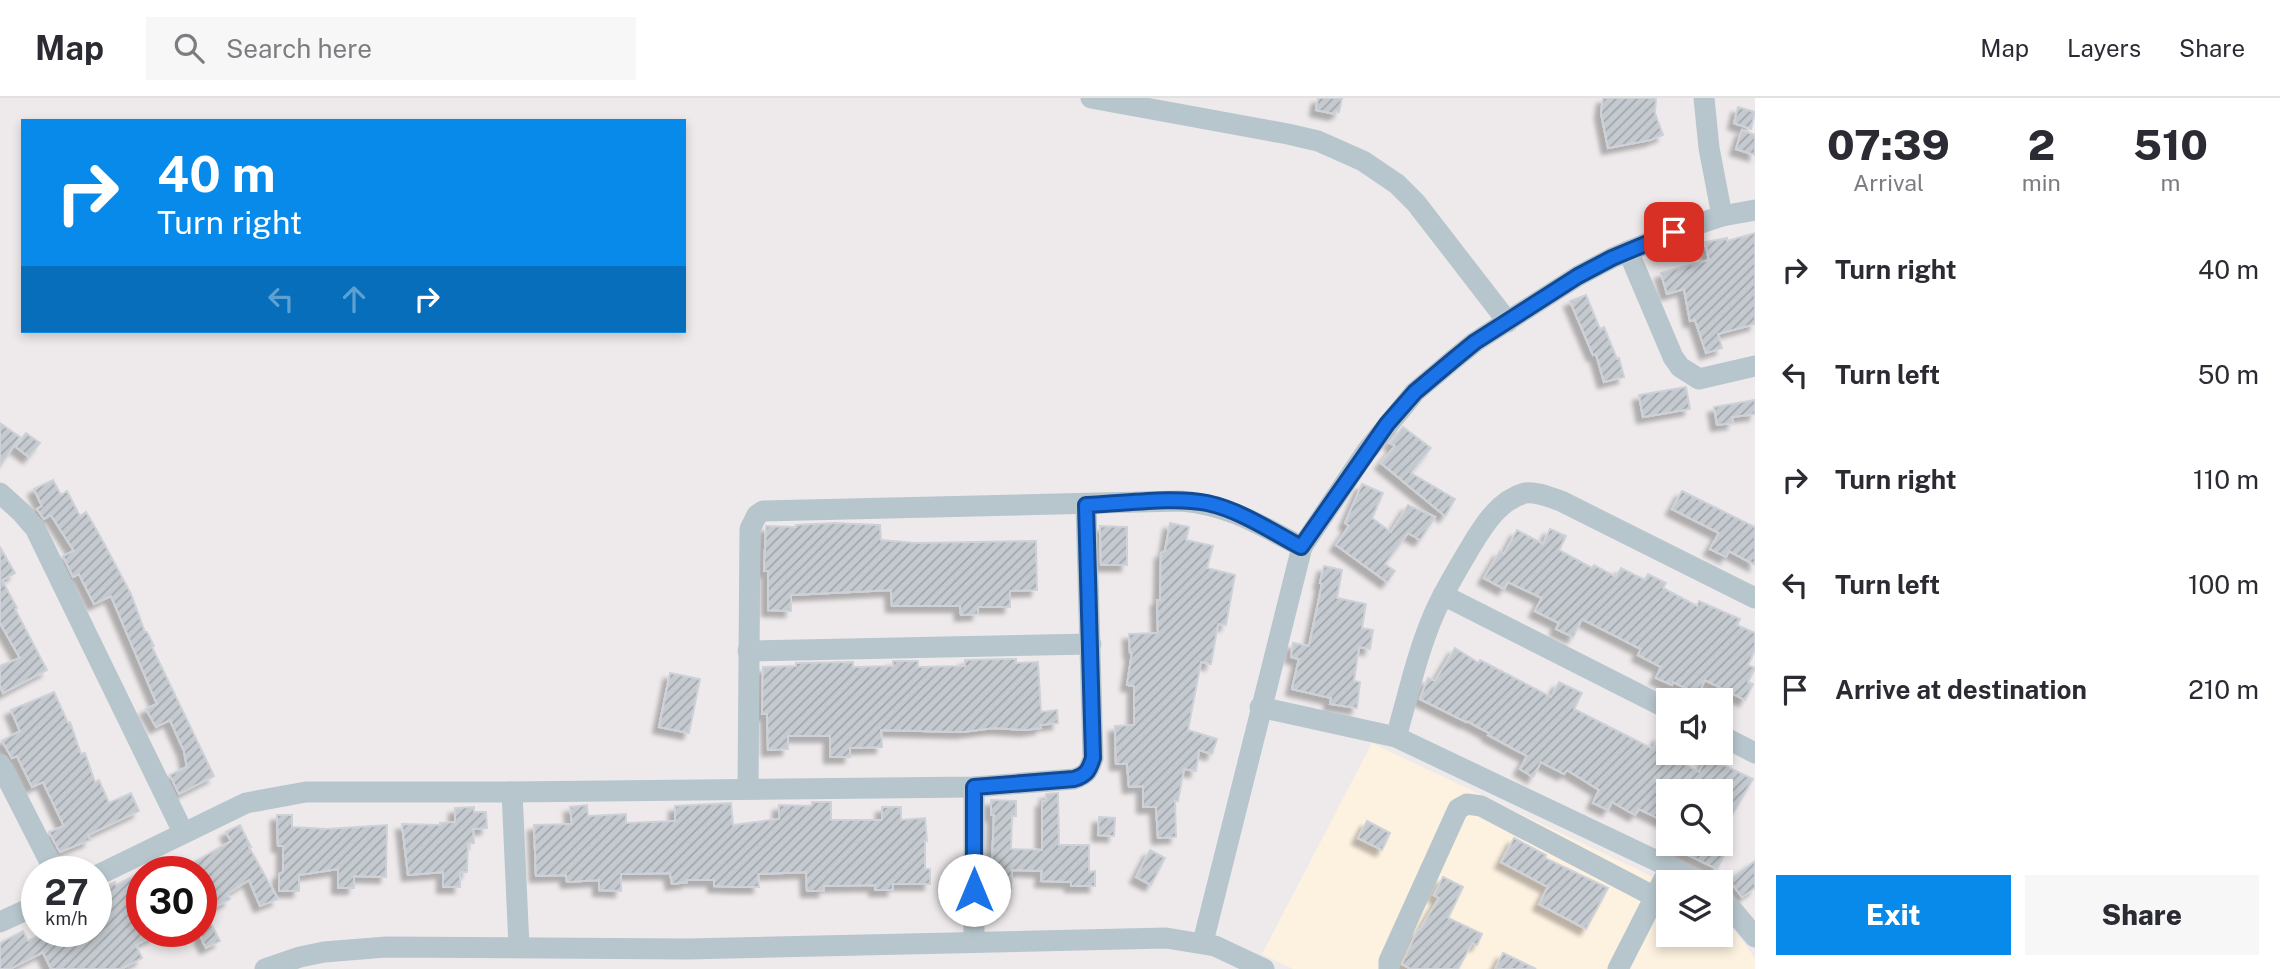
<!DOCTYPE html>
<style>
body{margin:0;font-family:"Public Sans",sans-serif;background:#f7f7f7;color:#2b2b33;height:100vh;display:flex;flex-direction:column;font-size:26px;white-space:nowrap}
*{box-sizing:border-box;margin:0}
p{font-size:23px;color:#7c7c81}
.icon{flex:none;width:38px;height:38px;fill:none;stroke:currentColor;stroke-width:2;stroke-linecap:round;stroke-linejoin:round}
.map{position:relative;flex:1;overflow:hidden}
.sheet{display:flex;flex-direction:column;background:#fff;width:525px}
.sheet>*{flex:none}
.hud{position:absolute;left:21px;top:21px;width:665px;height:214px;border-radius:0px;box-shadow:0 4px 10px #0003;background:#088aea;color:#fff;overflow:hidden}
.buttons{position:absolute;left:1656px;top:590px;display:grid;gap:14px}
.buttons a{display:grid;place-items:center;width:77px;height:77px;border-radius:0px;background:#fff;box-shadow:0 4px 10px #0003;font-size:35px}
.speed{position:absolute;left:21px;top:758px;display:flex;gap:14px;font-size:35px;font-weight:700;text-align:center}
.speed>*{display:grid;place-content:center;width:91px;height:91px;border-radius:50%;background:#fff;box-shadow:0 4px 10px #0003;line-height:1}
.speed small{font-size:18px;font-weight:400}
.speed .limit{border:10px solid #d22;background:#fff;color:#111}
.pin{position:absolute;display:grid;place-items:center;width:60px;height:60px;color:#fff;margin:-30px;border-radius:14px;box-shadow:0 4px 10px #0006}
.me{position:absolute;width:77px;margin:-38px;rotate:0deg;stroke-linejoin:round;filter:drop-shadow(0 0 5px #0008)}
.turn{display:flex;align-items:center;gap:24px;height:147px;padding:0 21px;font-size:32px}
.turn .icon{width:91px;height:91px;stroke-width:2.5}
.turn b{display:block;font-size:49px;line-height:60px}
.lanes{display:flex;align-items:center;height:66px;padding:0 21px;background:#0003;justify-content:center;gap:35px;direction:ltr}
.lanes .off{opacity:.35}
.eta{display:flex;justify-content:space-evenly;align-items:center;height:119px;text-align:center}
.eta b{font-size:42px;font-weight:800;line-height:49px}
.button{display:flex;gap:14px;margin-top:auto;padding:14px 21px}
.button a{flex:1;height:80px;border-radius:0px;background:#088aea;color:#fff;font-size:28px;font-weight:800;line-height:80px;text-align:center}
.button a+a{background:#f7f7f7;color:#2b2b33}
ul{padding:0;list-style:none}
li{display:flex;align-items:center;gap:21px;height:105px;padding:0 21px}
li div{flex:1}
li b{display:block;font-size:26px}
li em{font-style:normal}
header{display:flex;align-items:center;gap:42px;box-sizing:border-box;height:98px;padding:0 35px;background:#fff;border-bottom:2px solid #e1e1e2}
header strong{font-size:33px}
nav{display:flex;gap:38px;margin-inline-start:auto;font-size:24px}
.search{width:490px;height:63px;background:#f7f7f7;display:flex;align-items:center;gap:18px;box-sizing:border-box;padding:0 24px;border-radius:0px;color:#7c7c81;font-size:26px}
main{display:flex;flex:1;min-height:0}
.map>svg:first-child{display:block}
</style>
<header>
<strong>Map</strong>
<div class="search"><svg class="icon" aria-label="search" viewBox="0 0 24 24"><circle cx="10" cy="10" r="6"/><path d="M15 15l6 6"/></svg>Search here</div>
<nav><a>Map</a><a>Layers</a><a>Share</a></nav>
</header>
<main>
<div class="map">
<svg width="1755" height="871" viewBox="0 0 1755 871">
<defs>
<pattern id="building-hatch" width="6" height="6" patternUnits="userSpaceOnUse" patternTransform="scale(1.75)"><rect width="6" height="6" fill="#c4cacf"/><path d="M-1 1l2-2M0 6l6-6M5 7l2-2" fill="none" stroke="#a1a7ab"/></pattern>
<filter id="shadow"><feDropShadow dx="-6" dy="6" stdDeviation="2" flood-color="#0004"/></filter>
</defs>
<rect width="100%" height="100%" fill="#eeeaeb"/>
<polygon fill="#fdf1e0" points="1372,645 1668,786 1668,836 1720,836 1720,814 1755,860 1755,871 1293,871 1262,856"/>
<g fill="url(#building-hatch)" stroke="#ced2d8" stroke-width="2" filter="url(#shadow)">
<polygon points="1318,0 1342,0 1339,14 1335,13 1335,16 1316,12"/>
<polygon points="1603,0 1656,0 1655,15 1663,37 1650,42 1608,50 1601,15"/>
<polygon points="1738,9 1755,14 1751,31 1734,25"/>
<polygon points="1742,32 1755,37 1755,57 1736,51"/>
<polygon points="1755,135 1755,226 1718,236 1722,250 1706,255 1695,222 1690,223 1684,191 1667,196 1661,175 1709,162 1705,144 1727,140 1727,143"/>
<polygon points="1586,197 1600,231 1604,229 1617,261 1619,260 1624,279 1604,284 1596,256 1593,257 1570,203"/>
<polygon points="1686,289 1690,311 1643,319 1639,297"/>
<polygon points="1755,302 1755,316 1732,319 1733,325 1717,327 1714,309"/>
<polygon points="0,325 20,339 0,368"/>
<polygon points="1403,329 1431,350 1411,375 1455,401 1445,418 1381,365 1395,348 1390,345"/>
<polygon points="26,335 40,345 29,359 16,349"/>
<polygon points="53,382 61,397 67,393 80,418 86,414 99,436 131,496 145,534 147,534 154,548 152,549 214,678 179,696 170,677 187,669 184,653 170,622 156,629 146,611 157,606 111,498 94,506 79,476 73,479 63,458 74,453 51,417 44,421 37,411 42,408 34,391"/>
<polygon points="1362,386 1383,395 1372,420 1391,434 1408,407 1435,419 1420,442 1408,435 1385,466 1395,473 1387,484 1336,447 1349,428 1345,425"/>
<polygon points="1682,393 1755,429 1755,467 1729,453 1726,459 1710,451 1719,435 1672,411"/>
<polygon points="834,425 880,427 881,442 916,445 1036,443 1037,492 1010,493 1010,509 978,509 978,516 961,517 960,508 892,508 891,492 791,497 791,513 768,512 768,473 764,473 766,428 796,429 796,427"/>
<polygon points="1170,425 1189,429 1186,442 1213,448 1207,470 1235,477 1226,527 1218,526 1211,566 1201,564 1188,632 1217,641 1212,656 1199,652 1196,673 1184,671 1178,703 1175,703 1176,739 1158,740 1156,709 1143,709 1143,688 1129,689 1127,666 1116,666 1115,628 1134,627 1134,588 1127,587 1132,555 1130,555 1129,536 1158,535 1157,502 1160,502 1161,455 1165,453"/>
<polygon points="1100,428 1127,429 1127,467 1101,467"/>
<polygon points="1550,431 1566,438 1559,452 1592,470 1594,467 1616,479 1621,470 1645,482 1648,476 1666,485 1663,490 1697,508 1699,503 1740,521 1737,527 1755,535 1755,552 1748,567 1755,570 1748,584 1753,586 1745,602 1705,582 1698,596 1673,584 1672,587 1656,580 1661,569 1638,557 1641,551 1582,521 1573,539 1556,531 1559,525 1535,513 1542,500 1508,484 1504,491 1484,480 1500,453 1504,456 1517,432 1543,446"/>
<polygon points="0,449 15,475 2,482 17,510 15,511 47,572 3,595 0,588 0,568 20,560 0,525"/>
<polygon points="1324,468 1342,472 1337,500 1366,506 1362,530 1373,532 1370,551 1359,549 1354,583 1360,584 1357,610 1330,606 1331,600 1292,591 1299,561 1291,559 1293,545 1309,548 1322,486 1320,485"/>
<polygon points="1455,550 1479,565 1480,562 1551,599 1559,584 1582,595 1574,611 1653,651 1659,638 1668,643 1668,658 1699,674 1707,659 1753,681 1720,738 1720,693 1687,693 1668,682 1668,725 1639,711 1635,717 1612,704 1608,712 1593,705 1599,692 1567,672 1564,676 1541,664 1533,679 1520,671 1527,658 1488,637 1489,635 1467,623 1466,624 1420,601 1428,580 1435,583"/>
<polygon points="1008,561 1016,561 1016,565 1038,564 1041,614 1057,612 1058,625 1040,627 1041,630 1026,632 994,630 962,634 881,632 882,649 850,650 850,659 830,659 830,638 788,638 788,651 768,652 767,616 762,616 763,569 796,568 796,565 853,564 853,569 893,568 893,563 918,563 918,569 965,568 965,562"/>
<polygon points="670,575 700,581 689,635 659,629"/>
<polygon points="54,594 68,625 70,624 81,656 85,655 95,684 99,682 109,705 131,695 139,713 88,737 90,742 60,754 49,734 64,728 43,684 32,689 17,658 12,660 2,643 20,633 11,612"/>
<polygon points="1058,695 1059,747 1089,747 1089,774 1095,773 1095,788 1071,788 1071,784 1041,783 1042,773 1012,772 1011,791 991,791 994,717 991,717 991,702 1016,703 1016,718 1012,718 1011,751 1042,752 1042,703 1046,703 1046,696"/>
<polygon points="812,704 831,704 831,722 882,722 882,709 901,709 901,722 925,720 927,743 925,743 925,771 930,771 930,786 893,786 893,792 875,792 875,787 824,788 824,793 807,793 806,774 758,776 759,789 737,789 714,788 714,782 687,782 687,784 672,786 670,775 621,776 621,793 599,792 599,782 567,784 566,777 536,778 534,727 572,726 570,709 587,707 588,718 626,716 626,725 675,723 675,708 731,705 733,727 779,721 779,707 812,708"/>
<polygon points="474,709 474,714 486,714 487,730 473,731 474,745 468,745 467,774 460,774 460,789 443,789 443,774 408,777 402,726 440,727 440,725 455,724 455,710"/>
<polygon points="277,717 292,717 292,729 327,731 387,727 386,779 354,778 354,790 338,790 338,771 299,777 299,793 279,793 279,776 283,774 283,748 278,748"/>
<polygon points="1099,719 1115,720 1114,738 1098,737"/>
<polygon points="1367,723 1390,735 1382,752 1358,740"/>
<polygon points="240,727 251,749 249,749 278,801 260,808 249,782 227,796 230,801 205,814 220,843 206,850 201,840 201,774 177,774 231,743 226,734"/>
<polygon points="1514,740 1546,757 1545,760 1608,790 1586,831 1539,806 1548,789 1501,764"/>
<polygon points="1665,746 1715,746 1727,751 1717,771"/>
<polygon points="1150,752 1165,760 1151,787 1136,779"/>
<polygon points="1755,763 1755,790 1742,799 1729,782"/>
<polygon points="142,774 142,833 163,833 136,847 142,860 121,871 51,871 43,854 10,871 0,871 0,845 23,833 28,843 48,833 96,833 96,793 115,784 116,787"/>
<polygon points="1443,779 1463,789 1448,820 1482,836 1477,847 1472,845 1458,871 1411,871 1402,866 1418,831 1420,832 1439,800 1434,797"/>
<polygon points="1503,855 1536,871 1495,871"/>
</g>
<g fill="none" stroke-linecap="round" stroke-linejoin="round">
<g stroke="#b7c6cd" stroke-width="21">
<polyline points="1091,0 1288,36 1318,43 1363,63 1397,86 1416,105 1508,224"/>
<polyline points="1704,0 1709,50 1722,118"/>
<polyline points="1628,153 1673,259 1680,269 1699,281 1755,268"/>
<polyline points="0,395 21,414 35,430 183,734"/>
<polyline points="1443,497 1668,611"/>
<polyline points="748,553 1091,546"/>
<polyline points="1260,609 1396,639 1701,784"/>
<polyline points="1720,637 1755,655"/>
<path d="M1396 639C1408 598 1417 555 1434 516 1444 493 1457 472 1470 450 1483 428 1499 402 1525 395 1537 393 1551 400 1561 403L1755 500"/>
<polyline points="0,666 55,774"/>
<polyline points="974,689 974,844"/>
<path d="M748 691 750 431 757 417 763 413 1181 403C1229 407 1260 427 1302 449"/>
<polyline points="512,694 519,849"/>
<path d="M96 778 246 705 306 694H512L974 689 1074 681C1087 677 1089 672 1093 660L1086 407"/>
<polyline points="1720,797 1755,839"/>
<polyline points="0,824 37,807"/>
<polyline points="1203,844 1302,449 1366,354 1415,294 1453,262 1475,244 1578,178 1612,160 1674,134 1722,118 1755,112"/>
<polyline points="265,871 300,859 324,854 386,849 688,851 1166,840 1215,848 1264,871"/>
<polyline points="1389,871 1389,863 1458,711 1467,706 1481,708 1655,799"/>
<polyline points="1618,871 1670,769"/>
</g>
</g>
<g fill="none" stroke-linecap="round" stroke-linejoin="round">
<g stroke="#114b97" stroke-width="18">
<path id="route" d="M974 792V689L1074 681C1087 677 1089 672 1093 660L1086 407C1122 406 1173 398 1207 405 1240 412 1271 433 1301 449L1387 326 1415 294 1453 262 1475 244 1578 178 1612 160 1674 134"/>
</g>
<use href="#route" stroke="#1a73e8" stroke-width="12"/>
</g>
</svg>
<div class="buttons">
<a><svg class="icon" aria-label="sound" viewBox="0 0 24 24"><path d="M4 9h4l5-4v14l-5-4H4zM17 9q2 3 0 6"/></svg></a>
<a><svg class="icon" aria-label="search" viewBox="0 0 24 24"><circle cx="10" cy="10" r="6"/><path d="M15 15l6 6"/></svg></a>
<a><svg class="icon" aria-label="layers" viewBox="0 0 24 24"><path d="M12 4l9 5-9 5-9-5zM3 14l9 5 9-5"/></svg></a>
</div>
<div class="speed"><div>27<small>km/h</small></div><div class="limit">30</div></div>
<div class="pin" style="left:1674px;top:134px;background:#d93025"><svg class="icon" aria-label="arrive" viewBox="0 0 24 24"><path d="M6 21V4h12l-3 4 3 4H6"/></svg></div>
<svg class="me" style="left:974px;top:792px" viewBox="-20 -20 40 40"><circle r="19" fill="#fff"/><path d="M0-13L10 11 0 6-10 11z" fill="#1a73e8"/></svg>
<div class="hud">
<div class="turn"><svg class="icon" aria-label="right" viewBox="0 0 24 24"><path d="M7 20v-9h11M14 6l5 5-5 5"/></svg><div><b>40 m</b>Turn right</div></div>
<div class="lanes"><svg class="icon off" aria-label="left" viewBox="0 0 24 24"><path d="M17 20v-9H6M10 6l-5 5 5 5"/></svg><svg class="icon off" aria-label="ahead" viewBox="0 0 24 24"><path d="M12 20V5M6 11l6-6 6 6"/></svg><svg class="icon" aria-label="right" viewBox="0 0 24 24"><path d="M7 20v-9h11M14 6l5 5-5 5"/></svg></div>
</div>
</div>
<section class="sheet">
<div class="eta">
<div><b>07:39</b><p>Arrival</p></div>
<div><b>2</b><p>min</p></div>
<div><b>510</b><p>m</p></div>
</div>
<ul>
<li><svg class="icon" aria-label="right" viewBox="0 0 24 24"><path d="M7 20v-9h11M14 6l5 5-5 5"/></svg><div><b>Turn right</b></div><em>40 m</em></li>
<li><svg class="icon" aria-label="left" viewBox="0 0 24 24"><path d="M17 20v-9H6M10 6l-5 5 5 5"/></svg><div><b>Turn left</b></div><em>50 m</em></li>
<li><svg class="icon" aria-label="right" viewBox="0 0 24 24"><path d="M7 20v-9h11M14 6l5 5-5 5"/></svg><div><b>Turn right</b></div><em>110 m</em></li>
<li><svg class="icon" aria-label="left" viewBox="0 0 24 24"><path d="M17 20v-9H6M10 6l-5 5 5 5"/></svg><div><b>Turn left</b></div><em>100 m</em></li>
<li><svg class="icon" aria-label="arrive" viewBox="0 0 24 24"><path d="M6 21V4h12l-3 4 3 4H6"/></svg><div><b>Arrive at destination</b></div><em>210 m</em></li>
</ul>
<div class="button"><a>Exit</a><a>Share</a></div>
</section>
</main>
